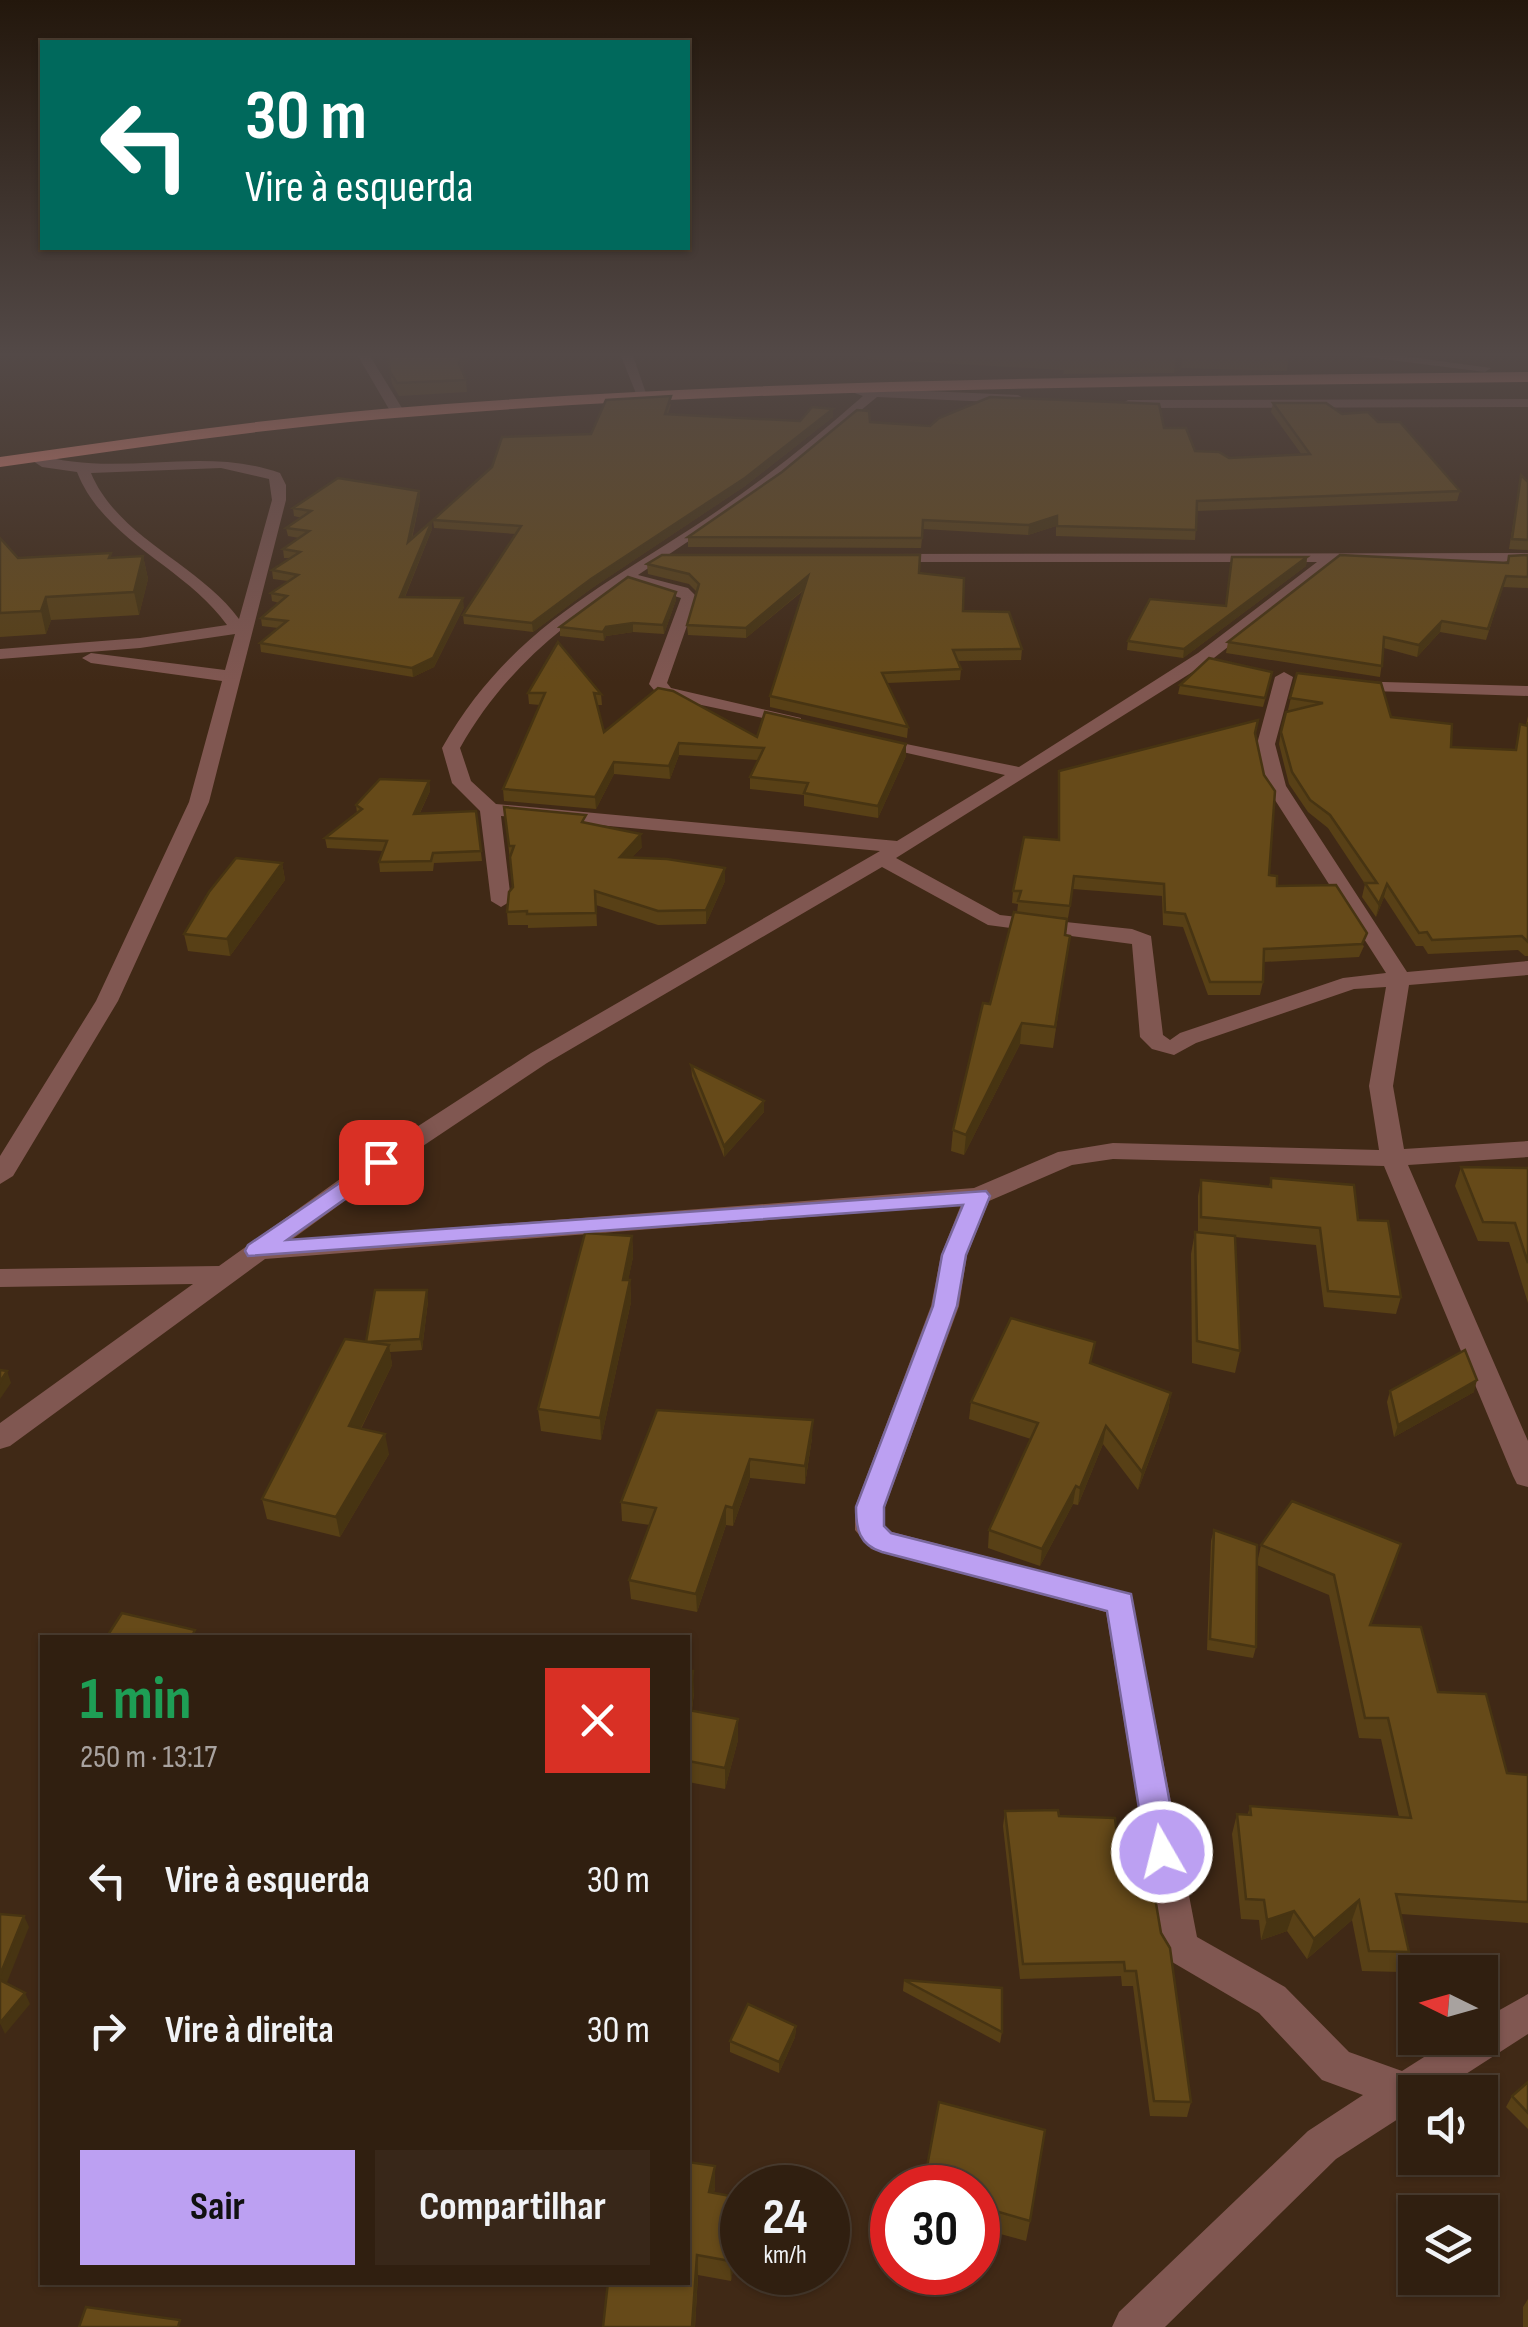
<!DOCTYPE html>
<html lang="pt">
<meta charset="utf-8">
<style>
body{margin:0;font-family:"Sofia Sans Condensed",sans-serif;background:#382719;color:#f1f3f6;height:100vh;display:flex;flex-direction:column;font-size:38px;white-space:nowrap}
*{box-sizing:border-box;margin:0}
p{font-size:32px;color:#a8a29f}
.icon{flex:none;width:55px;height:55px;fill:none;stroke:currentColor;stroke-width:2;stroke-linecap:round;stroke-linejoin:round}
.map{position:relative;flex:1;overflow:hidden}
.sheet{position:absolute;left:40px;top:1635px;width:650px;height:650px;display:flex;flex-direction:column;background:#301f10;border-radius:0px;box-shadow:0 2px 8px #0004,0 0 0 2px #4b3d30}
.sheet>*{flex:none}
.top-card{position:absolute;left:40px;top:40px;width:650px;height:210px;border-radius:0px;box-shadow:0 2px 8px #0004,0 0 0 2px #4b3d30;background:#00695c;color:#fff;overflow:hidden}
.needle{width:65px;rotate:275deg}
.fabs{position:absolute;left:1398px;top:1955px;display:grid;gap:20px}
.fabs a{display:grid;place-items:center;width:100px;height:100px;border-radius:0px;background:#301f10;box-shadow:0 2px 8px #0004,0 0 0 2px #4b3d30;font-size:50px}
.speed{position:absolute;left:720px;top:2165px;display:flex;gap:20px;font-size:50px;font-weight:700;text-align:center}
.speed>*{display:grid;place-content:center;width:130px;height:130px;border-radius:50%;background:#301f10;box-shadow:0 2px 8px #0004,0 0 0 2px #4b3d30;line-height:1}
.speed small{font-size:25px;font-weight:400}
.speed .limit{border:15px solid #d22;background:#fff;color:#111}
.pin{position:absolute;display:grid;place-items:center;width:85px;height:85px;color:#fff;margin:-42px;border-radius:20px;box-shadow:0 5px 15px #0006}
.me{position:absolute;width:110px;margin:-55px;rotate:352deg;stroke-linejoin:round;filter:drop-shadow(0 0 8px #0008)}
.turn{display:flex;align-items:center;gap:35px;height:210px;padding:0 40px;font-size:45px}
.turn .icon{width:130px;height:130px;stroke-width:2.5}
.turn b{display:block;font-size:70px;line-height:85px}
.round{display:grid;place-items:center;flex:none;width:105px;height:105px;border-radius:0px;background:#382719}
.head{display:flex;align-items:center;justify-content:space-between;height:170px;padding:0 40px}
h1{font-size:60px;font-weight:700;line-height:75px;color:#1e9e55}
.cta{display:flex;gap:20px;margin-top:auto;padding:20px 40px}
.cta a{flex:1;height:115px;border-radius:0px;background:#bca0f2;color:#111;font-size:40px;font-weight:700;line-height:115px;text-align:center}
.cta a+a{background:#382719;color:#f1f3f6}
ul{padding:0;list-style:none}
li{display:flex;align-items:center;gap:30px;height:150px;padding:0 40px}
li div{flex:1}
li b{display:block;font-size:38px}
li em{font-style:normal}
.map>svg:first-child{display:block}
</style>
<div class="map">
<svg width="1528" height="2327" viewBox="0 0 1528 2327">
<rect width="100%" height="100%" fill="#402916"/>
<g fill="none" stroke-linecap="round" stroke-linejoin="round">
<g fill="#805751" fill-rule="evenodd">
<polygon points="358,356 370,356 405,413 403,416 393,416"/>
<polygon points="621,356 633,356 648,399 637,396"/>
<polygon points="1359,356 1403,356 1491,368 1485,372"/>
<path d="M858 388 1018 395 1025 399 1018 403 877 397 759 494 638 575 688 588 697 597 667 683 671 688 801 718V726L659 696 649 684 681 598 628 582C558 627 501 675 460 748L471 781 496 804 897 841 1005 775 867 744V736L1019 767 1198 653 1317 562H888L883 560V554L1528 553V563L1337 562 1210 661 896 858 1000 915 1132 929 1151 936 1163 1035 1170 1040 1180 1033 1343 978 1386 973 1266 786 1257 744 1275 677 1284 672 1293 677 1275 744 1286 786 1407 972 1528 961V975L1409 985 1393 1086 1404 1149 1528 1141V1157L1408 1165 1528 1441V1487L1517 1484 1513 1476 1384 1166 1113 1159 1072 1165 989 1201 967 1255 959 1306 885 1507V1526L892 1532 1131 1594 1197 1937 1285 1987 1349 2052 1402 2071 1454 2038H1480V2021L1528 1994V2034L1438 2092H1415V2108L1336 2159 1165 2327H1112L1119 2312 1308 2131 1363 2095 1322 2080 1259 2013 1167 1959 1161 1947 1106 1612 871 1549 855 1530V1507L931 1306 941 1255 961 1205 265 1259 10 1446 0 1449V1423L193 1284 0 1287V1269L219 1266 372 1156 531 1053 880 851 501 816 511 901 501 907 491 901 480 811 452 783 442 748C509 630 600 589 707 518 762 481 813 440 863 396L852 392ZM882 867 988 925 1132 944 1140 1037 1152 1049 1174 1055 1196 1043 1354 989 1386 987 1369 1086 1379 1150 1113 1143 1058 1152 974 1188 291 1240 390 1168 547 1063Z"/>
<polygon points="1528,399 1528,407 1128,408 1121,404 1128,400"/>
<path d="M34 453C114 480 200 444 280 473L286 485V500L209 802 118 1001 13 1176 0 1184V1156L96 1001 189 802 222 681 91 663 82 658 91 653 225 670 235 634 140 648 0 659V649L140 638 227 625C186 567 104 541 77 472L42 467 27 457ZM221 468 269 479 272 500 239 619C199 564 118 538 91 473Z"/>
<polygon points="1348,681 1528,686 1528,696 1342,690 1342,682"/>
</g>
<path fill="#ef8b7d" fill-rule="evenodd" d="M1528 372V382C1146 387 763 386 382 419 254 430 127 449 0 467V457C127 439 254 420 382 409 763 377 1146 377 1528 372Z"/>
</g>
<g fill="#584016">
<polygon points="387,356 467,356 462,370 466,380 467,392 399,396 392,384"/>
<polygon points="868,356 1289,356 1287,371 1181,368 1174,373 1063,374 1064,370 868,359"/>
<polygon points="1273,403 1342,414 1460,491 1457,501 1197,511 1195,540 1056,536 1056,526 1028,535 923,529 921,548 688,547 688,537 870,422 930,426 1164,428 1195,451 1229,458 1302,455 1271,412"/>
<polygon points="671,404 668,414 800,421 833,409 833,417 745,486 592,588 533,632 464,624 463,615 516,534 434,528 433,520 591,434"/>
<polygon points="1521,475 1528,482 1528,550 1509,549"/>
<polygon points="419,491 420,499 412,539 432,529 405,597 464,607 434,667 413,677 261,652 260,643 278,628 262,626 261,618 279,603 272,601 271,593 288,581 273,579 272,570 290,558 284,558 283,549 299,538 288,536 286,528 302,518 294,516 293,508"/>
<polygon points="0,538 18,558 112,558 143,556 148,579 139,615 51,620 46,634 0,637"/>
<polygon points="1528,555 1528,588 1503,587 1486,640 1440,632 1417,657 1384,648 1380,677 1226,653 1228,642"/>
<polygon points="1307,557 1306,566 1183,658 1127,650 1128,641 1226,606"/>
<polygon points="647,564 919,573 963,611 1022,649 1021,660 957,661 961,669 960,680 887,683 908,727 907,738 770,707 770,696 804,590 746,638 688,635 687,625 697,592 689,584 648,574"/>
<polygon points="676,600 664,634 633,632 606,636 604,641 560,636 560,627"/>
<polygon points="1297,673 1391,717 1451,747 1515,750 1520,724 1526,725 1528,716 1528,956 1525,956 1518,950 1428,954 1423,946 1416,946 1384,897 1376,917 1362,897 1365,884 1328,828 1308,812 1289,784 1279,744 1281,732 1291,711 1288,710"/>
<polygon points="1270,681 1263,707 1178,694 1180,685"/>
<polygon points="528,693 601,694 602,705 597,705 604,732 906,744 906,756 878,818 804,806 804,795 750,789 750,777 758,760 679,755 670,779 614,774 596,809 504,801 503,789 540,705 529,704"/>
<polygon points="1256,735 1269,875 1277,886 1364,946 1359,957 1263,962 1263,982 1260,995 1208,995 1183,927 1163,925 1162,896 1073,889 1068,918 1026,914 1065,935 1070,936 1053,1048 1020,1044 964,1155 951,1151 953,1130 1017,913 1018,904 1012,903 1013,891 1058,840 1059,771"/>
<polygon points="429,781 430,791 420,813 476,811 482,861 434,863 433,871 380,872 379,862 383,851 327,848 325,838 357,813 356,805"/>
<polygon points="504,807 586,822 642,847 632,857 725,868 725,881 706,924 658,925 596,905 597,926 528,928 528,925 508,925 507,912 513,887"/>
<polygon points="282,863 285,880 230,956 188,951 184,934"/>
<polygon points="691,1065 764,1112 724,1157 692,1076"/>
<polygon points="1461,1167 1528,1168 1528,1303 1509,1242 1478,1241 1455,1186"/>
<polygon points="1271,1178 1358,1220 1401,1297 1396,1314 1324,1307 1316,1245 1235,1237 1240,1351 1235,1373 1192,1363 1191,1254 1195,1232 1198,1233 1198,1196 1201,1180 1269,1187"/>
<polygon points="632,1236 633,1257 628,1280 630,1280 631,1302 601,1440 541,1431 538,1409"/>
<polygon points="428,1301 422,1350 390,1352 392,1365 361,1429 389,1454 340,1537 267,1519 262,1499 366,1341"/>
<polygon points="1091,1363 1171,1393 1168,1411 1138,1490 1103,1444 1078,1505 1073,1504 1040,1566 988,1548 989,1530 1031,1439 969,1419 971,1402"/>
<polygon points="1390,1391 1474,1392 1394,1437 1387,1402"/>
<polygon points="812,1438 805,1484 750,1478 733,1526 726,1525 697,1612 631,1599 629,1580 650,1525 622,1521 621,1502"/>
<polygon points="1214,1530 1257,1563 1261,1545 1401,1544 1371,1625 1438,1692 1507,1773 1528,1775 1528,1923 1401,1914 1409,1952 1401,1972 1362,1971 1352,1920 1307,1959 1287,1931 1261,1940 1259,1920 1241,1919 1232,1834 1237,1814 1248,1814 1250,1806 1399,1817 1381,1739 1359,1738 1329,1595 1257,1565 1256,1647 1253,1658 1207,1650 1211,1541"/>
<polygon points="688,1671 694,1692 692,1711 738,1740 725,1789 688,1782"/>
<polygon points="1005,1811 1059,1816 1119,1855 1191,2102 1187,2117 1150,2116 1133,1986 1122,1986 1121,1976 1020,1979 1003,1826"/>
<polygon points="904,1980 1002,2032 1000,2043 903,1991"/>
<polygon points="796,2026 795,2037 779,2073 730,2052 730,2041"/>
<polygon points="1528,2082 1528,2129 1506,2107 1512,2096"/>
<polygon points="715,2187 714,2193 742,2219 731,2281 698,2275 695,2327 603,2327"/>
<polygon points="978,2188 1030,2221 1026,2241 978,2228"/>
<polygon points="1528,2299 1528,2327 1523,2327 1523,2307"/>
</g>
<g fill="#473412">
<polygon points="462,356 467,356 460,375 459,363"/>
<polygon points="1176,356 1183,356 1181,368 1174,373"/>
<polygon points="833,409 833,417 745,486 592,588 533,632 532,623 591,579"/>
<polygon points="419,491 420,499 409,550 408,542"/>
<polygon points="1057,516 1056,526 1028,535 1029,525"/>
<polygon points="432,521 432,529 401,606 400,597"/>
<polygon points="143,556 148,579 139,615 134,592"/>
<polygon points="1307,557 1306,566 1183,658 1184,649"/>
<polygon points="808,576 808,586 746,638 746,628"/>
<polygon points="676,592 676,600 664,634 663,625"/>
<polygon points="46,597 51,620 46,634 41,611"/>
<polygon points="463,598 464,607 434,667 413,677 412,668"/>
<polygon points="1442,621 1440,632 1417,657 1419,645"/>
<polygon points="633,623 633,632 606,636 604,641 603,632 606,627"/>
<polygon points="679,743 679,755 670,779 669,766"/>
<polygon points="906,744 906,756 878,818 878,806"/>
<polygon points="614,762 614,774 596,809 595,797"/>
<polygon points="429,781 430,791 415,823 414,814"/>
<polygon points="641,834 642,847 620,870 620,857"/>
<polygon points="282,863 285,880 230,956 227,939"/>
<polygon points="725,868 725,881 706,924 706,910"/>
<polygon points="1387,884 1384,897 1376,917 1379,904"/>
<polygon points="1022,1023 1020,1044 964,1155 966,1135"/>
<polygon points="764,1101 764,1112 724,1157 724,1146"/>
<polygon points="632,1236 633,1257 624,1301 623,1280"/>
<polygon points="630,1280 631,1302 601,1440 600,1418"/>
<polygon points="427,1290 428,1301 422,1350 420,1339"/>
<polygon points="389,1345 392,1365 352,1446 349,1426"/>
<polygon points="7,1371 11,1383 0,1399 0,1382"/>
<polygon points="1477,1380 1474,1392 1394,1437 1398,1425"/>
<polygon points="1171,1393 1168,1411 1138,1490 1142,1472"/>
<polygon points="813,1420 812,1438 805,1484 805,1466"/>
<polygon points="1106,1426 1103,1444 1078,1505 1080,1488"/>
<polygon points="385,1434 389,1454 340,1537 336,1517"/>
<polygon points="750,1459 750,1478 733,1526 733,1508"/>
<polygon points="1076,1486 1073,1504 1040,1566 1042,1549"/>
<polygon points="726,1506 726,1525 697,1612 696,1594"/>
<polygon points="1401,1544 1395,1565 1363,1646 1370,1625"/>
<polygon points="693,1671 694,1692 689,1731 688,1710"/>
<polygon points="738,1719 738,1740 725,1789 725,1768"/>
<polygon points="1359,1900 1352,1920 1307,1959 1314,1939"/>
<polygon points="1294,1911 1287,1931 1261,1940 1267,1920"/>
<polygon points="24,1916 29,1927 4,1990 0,1982 0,1975"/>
<polygon points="25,1993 30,2004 5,2034 0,2023"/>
<polygon points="796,2026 795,2037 779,2073 779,2062"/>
<polygon points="715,2166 715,2187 710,2212 709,2192"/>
<polygon points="741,2198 742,2219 731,2281 730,2261"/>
<polygon points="697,2255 698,2275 695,2327 692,2327"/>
</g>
<g fill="#664a19" stroke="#473412" stroke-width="2.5">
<polygon points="388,356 462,356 459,363 466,380 397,383 390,372"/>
<polygon points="671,396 665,414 800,421 812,407 833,409 745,478 591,579 532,623 463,615 521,526 433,520 492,467 502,437 591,434 606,400"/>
<polygon points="990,397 1159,404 1164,428 1186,428 1195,451 1219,452 1229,458 1310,454 1273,403 1326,403 1342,414 1368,412 1378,422 1400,422 1460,491 1197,501 1196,530 1057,526 1057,516 1029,525 923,520 922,538 688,537 782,472 857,410 869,411 870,422 930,426 939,418"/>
<polygon points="1521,475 1528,482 1528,540 1512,539"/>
<polygon points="338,478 419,491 408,542 432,521 400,597 463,598 433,658 412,668 260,643 287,621 261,618 287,596 271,593 298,575 272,570 300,552 283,549 309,531 286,528 311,511 293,508"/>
<polygon points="0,538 18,558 111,553 109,558 143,556 134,592 46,597 41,611 0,613"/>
<polygon points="662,555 920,555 919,573 964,578 963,611 1009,612 1022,649 953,650 961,669 882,673 908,727 770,696 808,576 746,628 687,625 699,584 689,574 647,564"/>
<polygon points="1340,555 1508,563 1509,556 1528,555 1528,577 1506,576 1488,629 1442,621 1419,645 1384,637 1382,666 1228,642"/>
<polygon points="1232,557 1307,557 1184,649 1128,641 1150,599 1226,606"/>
<polygon points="628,577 676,592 663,625 633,623 606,627 603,632 560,627"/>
<polygon points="558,642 601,694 594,693 604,732 658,688 673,691 757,737 765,712 906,744 878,806 804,793 808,783 750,777 764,748 679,743 669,766 614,762 595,797 503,789 545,693 528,693"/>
<polygon points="1209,658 1272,672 1265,698 1180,685"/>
<polygon points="1297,673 1381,683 1391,717 1452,724 1451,747 1516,750 1520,724 1528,726 1528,722 1528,942 1522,936 1432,940 1427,932 1419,933 1387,884 1379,904 1365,883 1377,883 1330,815 1310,800 1292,772 1281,732 1286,712 1323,703 1290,698"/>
<polygon points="1258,720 1255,733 1264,775 1275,791 1269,875 1277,876 1277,886 1336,885 1367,933 1362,944 1264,949 1263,982 1210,982 1185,914 1165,912 1164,884 1074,876 1070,906 1018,901 1021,891 1013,891 1024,837 1059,840 1059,771"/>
<polygon points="380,779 429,781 414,814 476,811 481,851 433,853 431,861 379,862 387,841 325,838 362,809 356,805"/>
<polygon points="504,807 586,815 582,822 641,834 620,857 667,859 725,868 706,910 658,911 595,891 596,913 527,914 527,911 507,912 509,892 513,887 510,857 514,846 509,846"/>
<polygon points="236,858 282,863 227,939 184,934 209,892"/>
<polygon points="1014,912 1067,919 1065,935 1070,936 1055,1027 1022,1023 966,1135 953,1130 983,1003 990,1004"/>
<polygon points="691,1065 764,1101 724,1146"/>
<polygon points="1461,1167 1528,1168 1528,1263 1515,1223 1483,1222"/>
<polygon points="1271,1178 1354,1185 1358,1220 1388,1221 1401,1297 1328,1291 1320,1228 1201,1217 1201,1180 1271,1187"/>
<polygon points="1195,1232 1235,1236 1240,1351 1197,1341"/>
<polygon points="585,1233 632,1236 623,1280 630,1280 600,1418 538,1409"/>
<polygon points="375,1290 427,1290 420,1339 366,1342"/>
<polygon points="1011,1318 1095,1342 1090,1363 1171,1393 1142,1472 1106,1426 1080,1488 1076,1486 1042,1549 989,1530 1038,1423 971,1402"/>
<polygon points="345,1339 389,1345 349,1426 385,1434 336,1517 262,1499"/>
<polygon points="1465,1350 1477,1380 1398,1425 1390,1391"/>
<polygon points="0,1370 7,1371 0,1382"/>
<polygon points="657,1410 813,1420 805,1466 750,1459 733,1508 726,1506 696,1594 629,1580 656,1508 621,1502"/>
<polygon points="1292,1501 1401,1544 1370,1625 1421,1627 1438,1692 1486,1694 1507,1773 1528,1775 1528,1902 1396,1894 1409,1952 1369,1951 1359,1900 1314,1939 1294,1911 1267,1920 1264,1900 1246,1899 1237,1814 1251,1815 1250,1806 1411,1818 1388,1718 1365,1718 1334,1575 1261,1545"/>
<polygon points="1214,1530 1257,1545 1256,1647 1210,1639"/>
<polygon points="122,1613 195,1630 191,1638 106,1638"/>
<polygon points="688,1671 693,1671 688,1710 738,1719 725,1768 688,1761"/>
<polygon points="1058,1810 1059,1816 1115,1818 1119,1855 1148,1856 1161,1933 1170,1948 1191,2102 1154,2101 1136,1971 1125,1971 1124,1962 1023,1964 1005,1811"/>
<polygon points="0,1914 24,1916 0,1975"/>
<polygon points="0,1980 25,1993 0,2023"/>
<polygon points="904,1980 1002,1988 1002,2032"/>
<polygon points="748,2004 796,2026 779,2062 730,2041"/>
<polygon points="1528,2082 1528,2113 1512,2096"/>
<polygon points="939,2102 1045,2130 1030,2221 978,2206 978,2188 923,2188"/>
<polygon points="688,2162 715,2166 709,2192 741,2198 730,2261 697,2255 692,2327 603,2327 608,2282 688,2282"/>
<polygon points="86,2307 180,2320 178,2327 79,2327"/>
</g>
<linearGradient id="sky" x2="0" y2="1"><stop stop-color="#23170c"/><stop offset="0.52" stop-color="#534947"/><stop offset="1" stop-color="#534947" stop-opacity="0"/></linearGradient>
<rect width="1528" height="682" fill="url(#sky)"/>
<path fill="#bca0f2" stroke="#7a689d" stroke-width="2.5" d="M381 1155 389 1157 393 1162 389 1168 287 1240 986 1191 990 1196 966 1255 957 1306 884 1507V1526L891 1533 1131 1594 1179 1852 1174 1863 1162 1867 1151 1863 1146 1852 1107 1611 882 1552C859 1545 856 1529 856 1507L933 1306 942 1255 963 1205 248 1256 245 1251 248 1245Z"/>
</svg>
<div class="fabs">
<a><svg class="needle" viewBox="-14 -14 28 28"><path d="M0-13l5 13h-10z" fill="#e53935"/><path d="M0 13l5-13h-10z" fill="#a8a29f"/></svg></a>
<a><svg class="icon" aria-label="sound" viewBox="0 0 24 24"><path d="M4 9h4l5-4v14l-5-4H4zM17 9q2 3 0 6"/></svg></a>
<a><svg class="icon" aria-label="layers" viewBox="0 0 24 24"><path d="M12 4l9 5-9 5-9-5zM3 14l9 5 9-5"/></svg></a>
</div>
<div class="speed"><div>24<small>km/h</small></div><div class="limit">30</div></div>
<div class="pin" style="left:381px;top:1162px;background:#d93025"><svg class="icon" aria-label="arrive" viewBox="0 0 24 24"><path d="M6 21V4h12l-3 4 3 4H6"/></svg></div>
<svg class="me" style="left:1162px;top:1852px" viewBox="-20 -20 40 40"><circle r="17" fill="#bca0f2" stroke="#fff" stroke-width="3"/><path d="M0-11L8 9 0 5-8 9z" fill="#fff"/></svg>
<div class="top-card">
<div class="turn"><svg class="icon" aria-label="left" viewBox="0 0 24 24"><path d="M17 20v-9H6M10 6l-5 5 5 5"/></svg><div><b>30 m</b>Vire à esquerda</div></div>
</div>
<section class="sheet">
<div class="head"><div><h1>1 min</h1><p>250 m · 13:17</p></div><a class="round" style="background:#d93025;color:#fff"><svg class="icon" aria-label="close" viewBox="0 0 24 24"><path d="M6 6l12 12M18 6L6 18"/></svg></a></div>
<ul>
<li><svg class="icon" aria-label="left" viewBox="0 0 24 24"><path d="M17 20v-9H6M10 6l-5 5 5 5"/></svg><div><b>Vire à esquerda</b></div><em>30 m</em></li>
<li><svg class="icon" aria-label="right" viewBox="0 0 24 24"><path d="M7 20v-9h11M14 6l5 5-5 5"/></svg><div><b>Vire à direita</b></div><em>30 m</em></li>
</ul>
<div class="cta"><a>Sair</a><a>Compartilhar</a></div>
</section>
</div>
